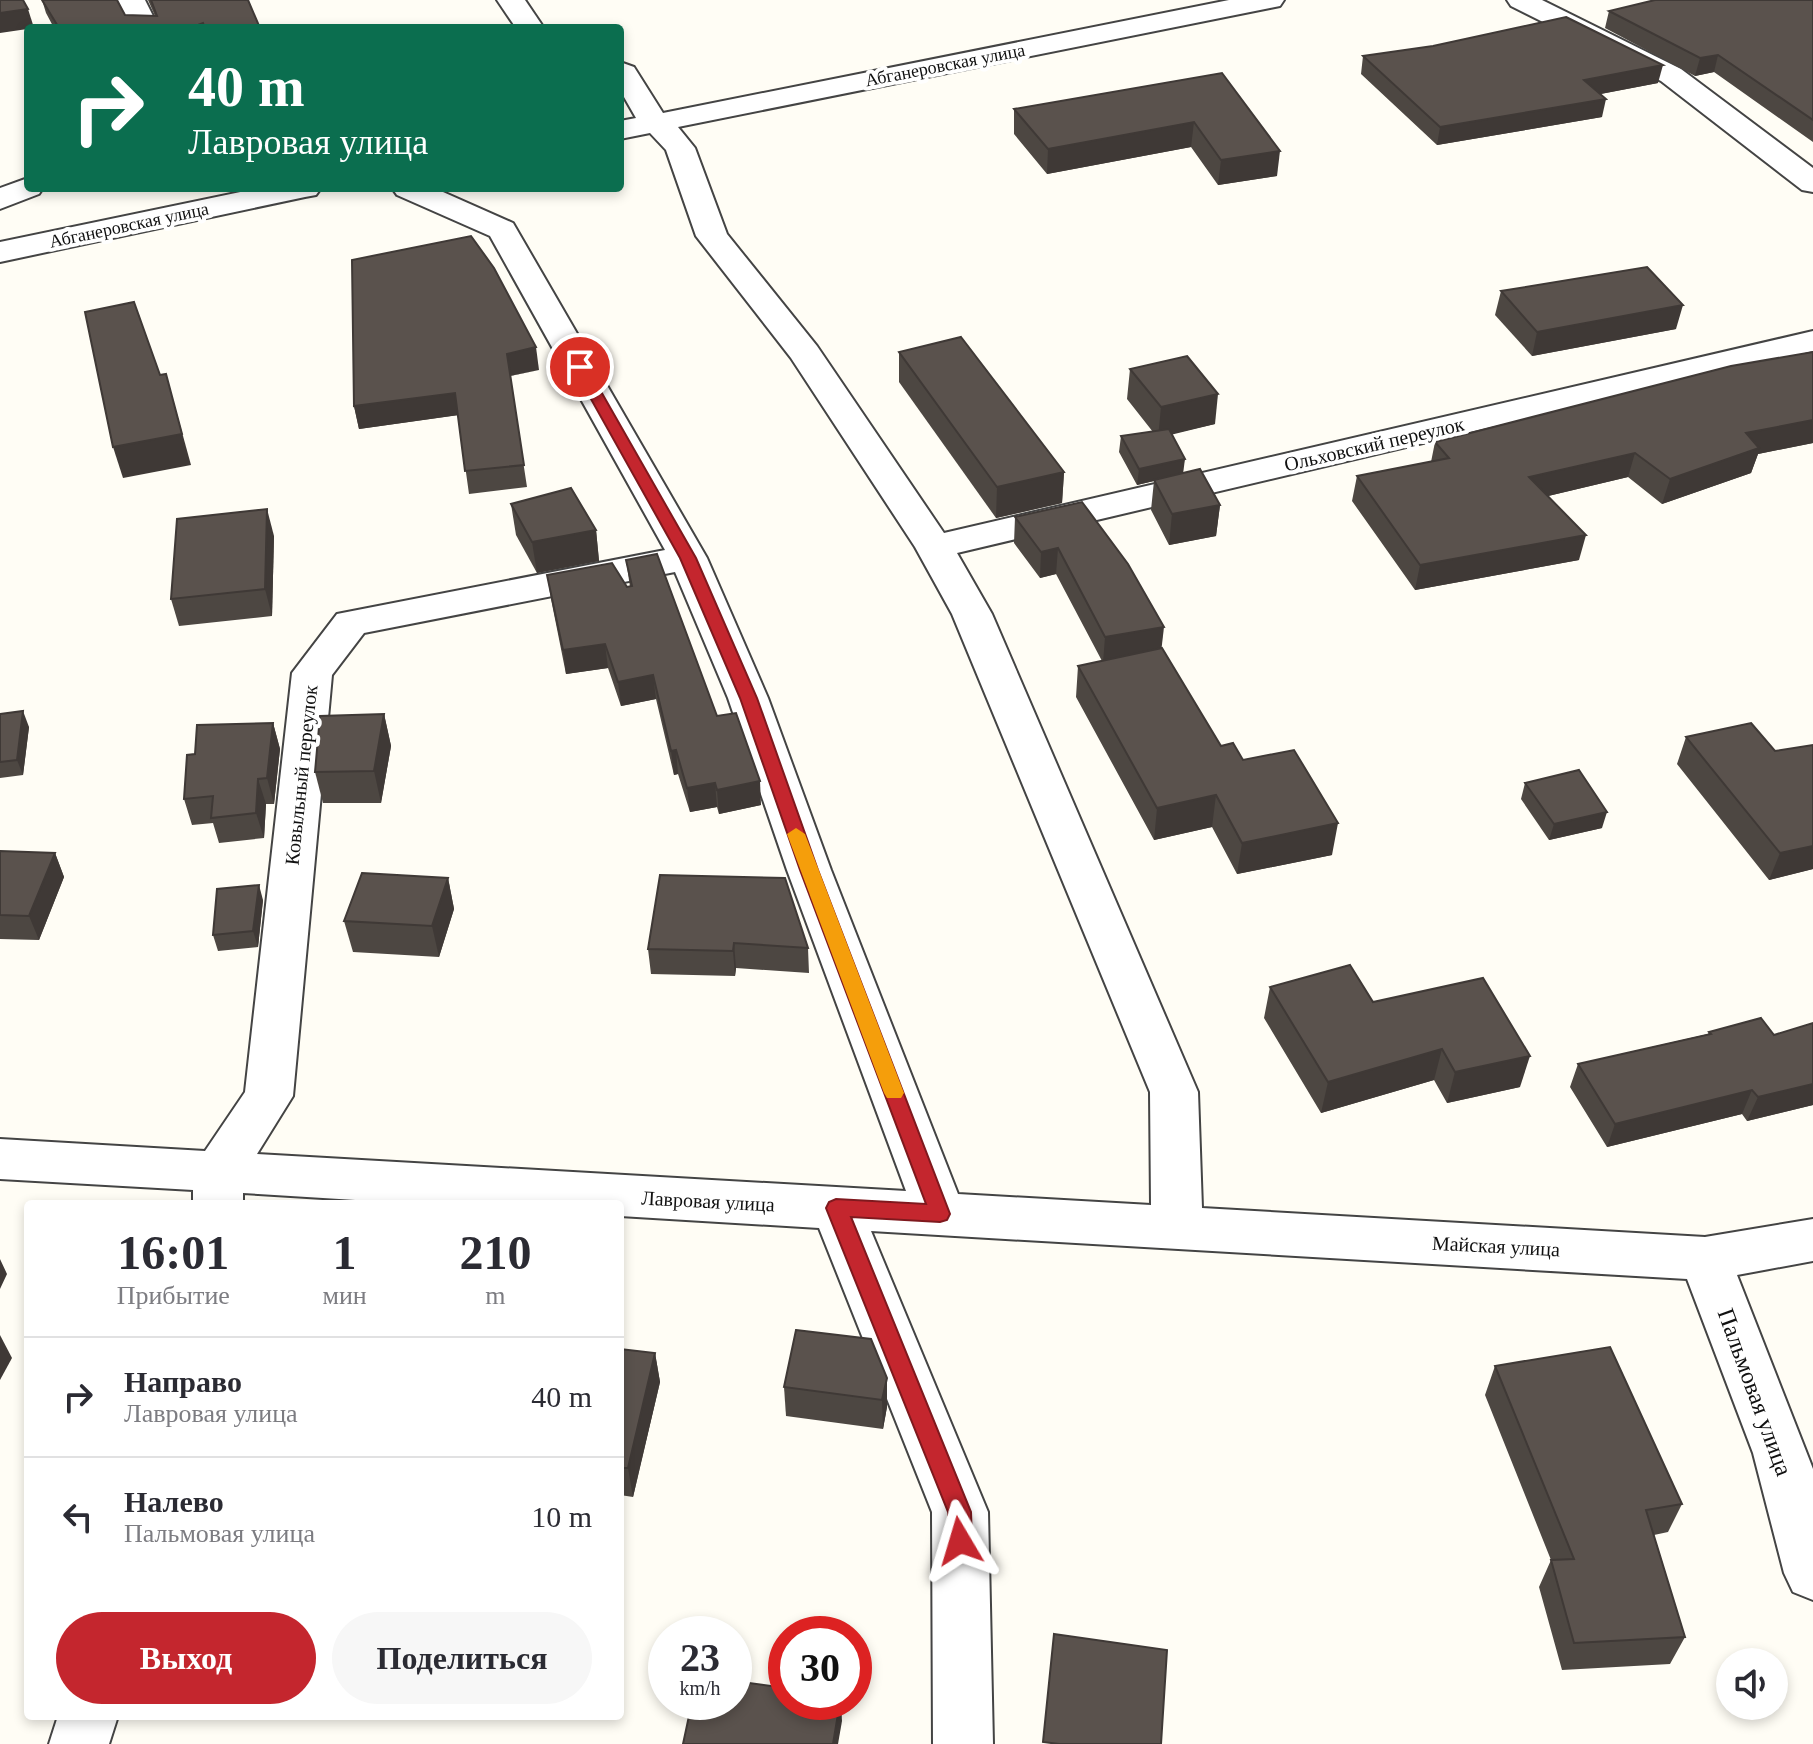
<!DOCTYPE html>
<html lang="ru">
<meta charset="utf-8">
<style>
body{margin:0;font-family:"Times New Roman",serif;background:#f7f7f7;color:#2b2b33;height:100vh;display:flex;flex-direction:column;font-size:30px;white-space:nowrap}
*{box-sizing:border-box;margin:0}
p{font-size:26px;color:#7c7c81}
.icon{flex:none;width:44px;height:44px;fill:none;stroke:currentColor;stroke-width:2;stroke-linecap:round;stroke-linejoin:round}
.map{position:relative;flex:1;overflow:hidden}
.sheet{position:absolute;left:24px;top:1200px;width:600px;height:520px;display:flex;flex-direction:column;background:#fff;border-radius:8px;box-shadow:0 4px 12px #0003}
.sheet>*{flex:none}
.top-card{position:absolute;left:24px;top:24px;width:600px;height:168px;border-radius:8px;box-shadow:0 4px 12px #0003;background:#0b6e4f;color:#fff;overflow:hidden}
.buttons{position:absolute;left:1716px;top:1648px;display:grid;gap:16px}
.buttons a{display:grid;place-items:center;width:72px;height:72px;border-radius:50%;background:#fff;box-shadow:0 4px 12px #0003;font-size:40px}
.speed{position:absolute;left:648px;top:1616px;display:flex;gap:16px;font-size:40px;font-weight:700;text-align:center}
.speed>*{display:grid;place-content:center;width:104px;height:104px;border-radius:50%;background:#fff;box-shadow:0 4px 12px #0003;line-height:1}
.speed small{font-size:20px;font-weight:400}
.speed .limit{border:12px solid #d22;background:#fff;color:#111}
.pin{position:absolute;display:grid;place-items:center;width:68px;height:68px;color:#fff;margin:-34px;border:4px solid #fff;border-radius:50%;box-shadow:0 2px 8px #0007}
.me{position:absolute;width:88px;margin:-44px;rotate:353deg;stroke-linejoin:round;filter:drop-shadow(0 0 6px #0008)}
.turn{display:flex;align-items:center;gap:28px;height:168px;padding:0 32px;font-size:36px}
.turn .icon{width:104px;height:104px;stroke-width:2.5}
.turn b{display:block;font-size:56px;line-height:68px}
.eta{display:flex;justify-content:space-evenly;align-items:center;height:136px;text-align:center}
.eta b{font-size:48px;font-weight:700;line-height:56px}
.primary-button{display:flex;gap:16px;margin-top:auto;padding:16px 32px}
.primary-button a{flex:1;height:92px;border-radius:48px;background:#c4262e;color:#fff;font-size:32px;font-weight:700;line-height:92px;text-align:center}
.primary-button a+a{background:#f7f7f7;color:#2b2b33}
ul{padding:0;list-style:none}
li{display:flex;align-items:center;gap:24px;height:120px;padding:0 32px;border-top:2px solid #e1e1e2}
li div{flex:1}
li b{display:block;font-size:30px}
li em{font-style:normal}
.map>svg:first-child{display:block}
</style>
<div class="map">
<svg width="1813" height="1744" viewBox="0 0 1813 1744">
<rect width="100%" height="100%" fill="#fffdf5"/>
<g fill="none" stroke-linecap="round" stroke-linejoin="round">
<g stroke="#444" stroke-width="4">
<g id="minor">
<polygon points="117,0 145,0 159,28 131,28"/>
<polygon points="497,0 525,0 544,28 516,28"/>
<path d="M1229 0H1284L1280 6 1270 8 678 127 695 148 727 234 817 346 944 533 1813 331V351L957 553 992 614 1198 1092 1202 1208 1705 1237 1813 1219V1261L1737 1275 1813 1469V1600L1793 1592 1784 1573 1753 1453 1687 1279 871 1231 988 1512 993 1744H933L932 1512 819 1228 620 1216V1204H420L243 1193V1204H193V1190L0 1179V1139L205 1151 245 1092 292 673 337 614 665 550 490 236 397 195 392 188H434L513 223 707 558 768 698 831 870 958 1194 1151 1205 1150 1092 952 614 915 547 791 358 696 236 666 150 650 133 620 139V121L636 118 620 90V62L634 67 663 113ZM675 572 728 698 787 870 906 1191 257 1154 293 1096 332 675 364 633Z"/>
<polygon points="1507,0 1542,0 1681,69 1813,168 1813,192 1802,190 1661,81 1511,6"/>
<polygon points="28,178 28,188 43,188 39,194 0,209 0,188"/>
<polygon points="260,188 321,188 316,195 305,197 0,262 0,242"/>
<polygon points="58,1716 118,1716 109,1744 49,1744"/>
</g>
</g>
<use href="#minor" fill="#fff" fill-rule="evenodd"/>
</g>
<g fill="#4d4742">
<polygon points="42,0 125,15 155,16 148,0 248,0 260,28 54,28 46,13"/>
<polygon points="1813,0 1813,142 1714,72 1695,76 1605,28 1609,11"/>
<polygon points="1363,56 1658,83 1600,94 1602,117 1437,145 1361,74"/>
<polygon points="1222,73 1277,176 1218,185 1191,147 1047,174 1014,134 1014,109"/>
<polygon points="1501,291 1676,329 1532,356 1495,315"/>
<polygon points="899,352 1064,472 1062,503 996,518 899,382"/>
<polygon points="1813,352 1813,443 1758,454 1751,473 1662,504 1628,477 1548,496 1579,560 1415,590 1352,501 1357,476 1431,462 1435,442"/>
<polygon points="1130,369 1215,424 1171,434 1183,473 1220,505 1216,536 1169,545 1151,510 1154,481 1137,485 1119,452 1121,436 1153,432 1127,399"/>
<polygon points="539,370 510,376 527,487 469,494 458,415 359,429 354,406"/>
<polygon points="511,504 596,530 599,561 537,573 516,535"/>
<polygon points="1015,517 1128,564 1161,648 1221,746 1243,760 1332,855 1237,874 1212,827 1154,840 1076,697 1078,666 1102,661 1056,574 1040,578 1014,543"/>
<polygon points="274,536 272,616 179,626 171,599"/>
<polygon points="626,560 717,716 761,805 719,814 717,807 690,812 678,774 674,775 656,699 621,706 608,668 566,674 551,599 547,575 630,587"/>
<polygon points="0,714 29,727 23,775 0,778"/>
<polygon points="384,714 391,746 381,803 323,803 315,772"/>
<polygon points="273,723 280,749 274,804 266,804 264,838 219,843 213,823 192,825 184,799 195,754"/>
<polygon points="1686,737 1775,751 1813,745 1813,869 1769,880 1677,764"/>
<polygon points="1525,783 1602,828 1549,840 1521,799"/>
<polygon points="0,851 55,853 64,877 39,940 0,939"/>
<polygon points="660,875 808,948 809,973 736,968 735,976 651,974 648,949"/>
<polygon points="448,878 454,909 439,957 353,952 344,921"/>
<polygon points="263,900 258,947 218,951 213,935"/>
<polygon points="1270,987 1373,1002 1520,1087 1447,1103 1434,1080 1321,1113 1264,1018"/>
<polygon points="1813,1023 1813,1105 1747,1121 1742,1114 1607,1147 1570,1087 1578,1064 1708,1034 1709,1032 1774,1035"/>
<polygon points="620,1349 655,1353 660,1382 633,1497 620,1495"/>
<polygon points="1495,1366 1682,1504 1668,1532 1654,1535 1685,1637 1670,1664 1562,1670 1539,1587 1551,1560 1485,1395"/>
<polygon points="887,1378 887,1407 883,1429 786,1416 784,1387"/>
</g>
<g fill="#3f3936">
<polygon points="28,9 34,28 0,33 0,13"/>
<polygon points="203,23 204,28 190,28"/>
<polygon points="1718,55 1714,72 1695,76 1700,58"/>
<polygon points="1663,65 1658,83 1580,98 1584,80"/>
<polygon points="1606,99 1602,117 1437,145 1440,127"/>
<polygon points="1194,122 1191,147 1047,174 1048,149"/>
<polygon points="1280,151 1277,176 1218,185 1221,160"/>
<polygon points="1683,305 1676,329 1532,356 1537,332"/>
<polygon points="536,347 539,370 510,376 507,354"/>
<polygon points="166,374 191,465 123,478 113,447"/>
<polygon points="455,393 459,415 359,429 354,406"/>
<polygon points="1218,394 1215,424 1158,438 1161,407"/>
<polygon points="1813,420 1813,443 1758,454 1751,473 1662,504 1670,479 1746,433"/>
<polygon points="1635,453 1628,477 1523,502 1529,477"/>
<polygon points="1185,459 1183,474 1137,485 1139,469"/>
<polygon points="1064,472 1062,503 996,518 997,487"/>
<polygon points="1220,505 1216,536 1169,545 1172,514"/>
<polygon points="267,509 274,536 272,616 265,589"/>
<polygon points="596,530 599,561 537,573 532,542"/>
<polygon points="1586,535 1579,560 1415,590 1420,565"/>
<polygon points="1058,548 1056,574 1040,578 1041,552"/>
<polygon points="1164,627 1161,653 1103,663 1105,637"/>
<polygon points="605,644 608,668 566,674 563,650"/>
<polygon points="653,675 656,699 621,706 618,682"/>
<polygon points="23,711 29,727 23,775 17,760"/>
<polygon points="384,714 391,746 381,803 374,771"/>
<polygon points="273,723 280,749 274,804 267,778"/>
<polygon points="676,750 678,774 674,775 671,751"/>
<polygon points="258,779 266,804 264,838 256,813"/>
<polygon points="760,781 761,805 719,814 717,790"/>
<polygon points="715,783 717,807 690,812 687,788"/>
<polygon points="1216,795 1212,827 1154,840 1157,808"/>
<polygon points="1607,812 1602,828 1549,840 1554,824"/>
<polygon points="1338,823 1332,855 1237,874 1242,843"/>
<polygon points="1813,846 1813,869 1769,880 1780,853"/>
<polygon points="55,853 64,877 39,940 29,916"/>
<polygon points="448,878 454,909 439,957 432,926"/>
<polygon points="259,885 263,900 258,947 253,931"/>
<polygon points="734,943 736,968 735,976 733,951"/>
<polygon points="1442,1049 1434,1080 1321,1113 1328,1082"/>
<polygon points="1530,1056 1520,1087 1447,1103 1455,1072"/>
<polygon points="1813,1084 1813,1105 1747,1121 1758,1097"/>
<polygon points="1752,1090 1742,1114 1607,1147 1615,1124"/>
<polygon points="0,1259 7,1274 0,1289"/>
<polygon points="0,1335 12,1358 0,1380"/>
<polygon points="655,1353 660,1382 633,1497 628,1468"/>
<polygon points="887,1378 887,1407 883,1429 882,1400"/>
<polygon points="840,1702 841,1702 842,1721 838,1744 833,1744"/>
</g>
<g fill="#5a524d" stroke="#3f3936" stroke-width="2">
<polygon points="0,0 23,0 28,9 0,13"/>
<polygon points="42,0 117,0 125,15 157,16 151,0 248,0 260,28 205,28 203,23 190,28 59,28"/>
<polygon points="1655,0 1813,0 1813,120 1718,55 1700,58 1609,11"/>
<polygon points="1566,17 1663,65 1584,80 1606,99 1440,127 1363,56 1433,46"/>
<polygon points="1222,73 1280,151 1221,160 1194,122 1048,149 1014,109"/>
<polygon points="471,236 494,268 536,347 507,354 524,465 465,471 455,393 354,406 352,260"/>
<polygon points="1647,267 1683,305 1537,332 1501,291"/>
<polygon points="134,302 160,375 166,374 182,434 113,447 85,312"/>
<polygon points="961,337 1064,472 997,487 899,352"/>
<polygon points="1813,352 1813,420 1746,433 1759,448 1670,479 1635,453 1529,477 1586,535 1420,565 1357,476 1449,458 1435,442 1731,366"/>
<polygon points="1187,356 1218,394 1161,407 1130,369"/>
<polygon points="1169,429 1185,459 1139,469 1121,436"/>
<polygon points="1200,469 1220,505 1172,514 1154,480"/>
<polygon points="571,488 596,530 532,542 511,504"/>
<polygon points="1082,502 1128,564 1164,627 1105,637 1058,548 1041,552 1015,517"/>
<polygon points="267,509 265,589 171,599 177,519"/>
<polygon points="657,554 717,716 736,713 760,781 717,790 715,783 687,788 676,750 671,751 653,675 618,682 605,644 563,650 547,575 612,563 627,587 632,586 626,560"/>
<polygon points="1162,648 1221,746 1233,743 1243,760 1294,750 1338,823 1242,843 1216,795 1157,808 1078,666"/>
<polygon points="23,711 17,760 0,762 0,714"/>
<polygon points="384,714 374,771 315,772 320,716"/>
<polygon points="273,723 267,778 258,779 256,813 211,818 213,796 184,799 187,755 195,754 197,725"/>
<polygon points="1751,723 1775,751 1813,745 1813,846 1780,853 1686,737"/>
<polygon points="1579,770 1607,812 1554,824 1525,783"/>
<polygon points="0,851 55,853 29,916 0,915"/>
<polygon points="362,873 448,878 432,926 344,921"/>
<polygon points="660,875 785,878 808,948 734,943 733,951 648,949"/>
<polygon points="259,885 253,931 213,935 217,889"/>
<polygon points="1350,965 1373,1002 1483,978 1530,1056 1455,1072 1442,1049 1328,1082 1270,987"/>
<polygon points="1761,1018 1774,1035 1813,1023 1813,1084 1758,1097 1752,1090 1615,1124 1578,1064 1711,1034 1709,1032"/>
<polygon points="796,1330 871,1339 887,1378 882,1400 784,1387"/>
<polygon points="1610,1347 1682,1504 1646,1510 1685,1637 1574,1643 1551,1560 1574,1559 1495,1366"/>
<polygon points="620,1349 655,1353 628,1468 620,1468"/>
<polygon points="1054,1634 1167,1650 1161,1744 1059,1744 1043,1742"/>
<polygon points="734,1681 786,1688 786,1702 840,1702 833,1744 683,1744 692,1702 734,1702"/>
</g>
<polygon fill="#c4262e" stroke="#7f191e" stroke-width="2" points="580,363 587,367 696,558 757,698 818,870 950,1214 947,1220 940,1222 851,1217 971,1512 972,1541 968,1549 960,1552 952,1549 948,1541 948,1512 826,1208 829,1202 836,1199 926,1204 800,870 740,698 680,558 573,367"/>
<polygon fill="#f59e0b" points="796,828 805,834 904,1093 901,1098 887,1098 884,1093 787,834"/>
<g text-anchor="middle" stroke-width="8" stroke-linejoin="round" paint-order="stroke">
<g font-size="18" fill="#111" stroke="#fff">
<text transform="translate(945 65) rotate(-11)" y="6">Абганеровская улица</text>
<text transform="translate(129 225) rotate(-12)" y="6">Абганеровская улица</text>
</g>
<g font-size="20" fill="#111" stroke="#fff">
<text transform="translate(1374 444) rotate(-13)" y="7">Ольховский переулок</text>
<text transform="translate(301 775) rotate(-84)" y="7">Ковыльный переулок</text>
<text transform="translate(708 1201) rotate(3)" y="7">Лавровая улица</text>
<text transform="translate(1496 1246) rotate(3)" y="7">Майская улица</text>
</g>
<g font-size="24" fill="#111" stroke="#fff">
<text transform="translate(1755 1392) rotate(70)" y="8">Пальмовая улица</text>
</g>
</g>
</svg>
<div class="buttons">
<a><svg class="icon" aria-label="sound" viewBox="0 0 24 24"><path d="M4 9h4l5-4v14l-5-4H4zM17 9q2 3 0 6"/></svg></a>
</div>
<div class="speed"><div>23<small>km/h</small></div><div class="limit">30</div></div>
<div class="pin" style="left:580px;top:367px;background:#d93025"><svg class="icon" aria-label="arrive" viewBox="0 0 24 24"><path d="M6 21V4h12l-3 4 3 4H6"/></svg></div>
<svg class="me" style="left:960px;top:1541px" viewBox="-20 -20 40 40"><path d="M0-17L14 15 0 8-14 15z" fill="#c4262e" stroke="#fff" stroke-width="4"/></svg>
<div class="top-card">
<div class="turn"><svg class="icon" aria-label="right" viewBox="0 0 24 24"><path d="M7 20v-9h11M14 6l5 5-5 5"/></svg><div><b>40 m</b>Лавровая улица</div></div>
</div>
<section class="sheet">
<div class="eta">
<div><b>16:01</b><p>Прибытие</p></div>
<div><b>1</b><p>мин</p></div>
<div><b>210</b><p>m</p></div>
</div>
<ul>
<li><svg class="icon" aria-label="right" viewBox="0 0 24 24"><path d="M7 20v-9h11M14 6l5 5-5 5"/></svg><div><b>Направо</b><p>Лавровая улица</p></div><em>40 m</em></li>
<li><svg class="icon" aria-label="left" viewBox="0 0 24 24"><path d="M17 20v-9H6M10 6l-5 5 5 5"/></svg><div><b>Налево</b><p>Пальмовая улица</p></div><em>10 m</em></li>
</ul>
<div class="primary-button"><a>Выход</a><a>Поделиться</a></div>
</section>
</div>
